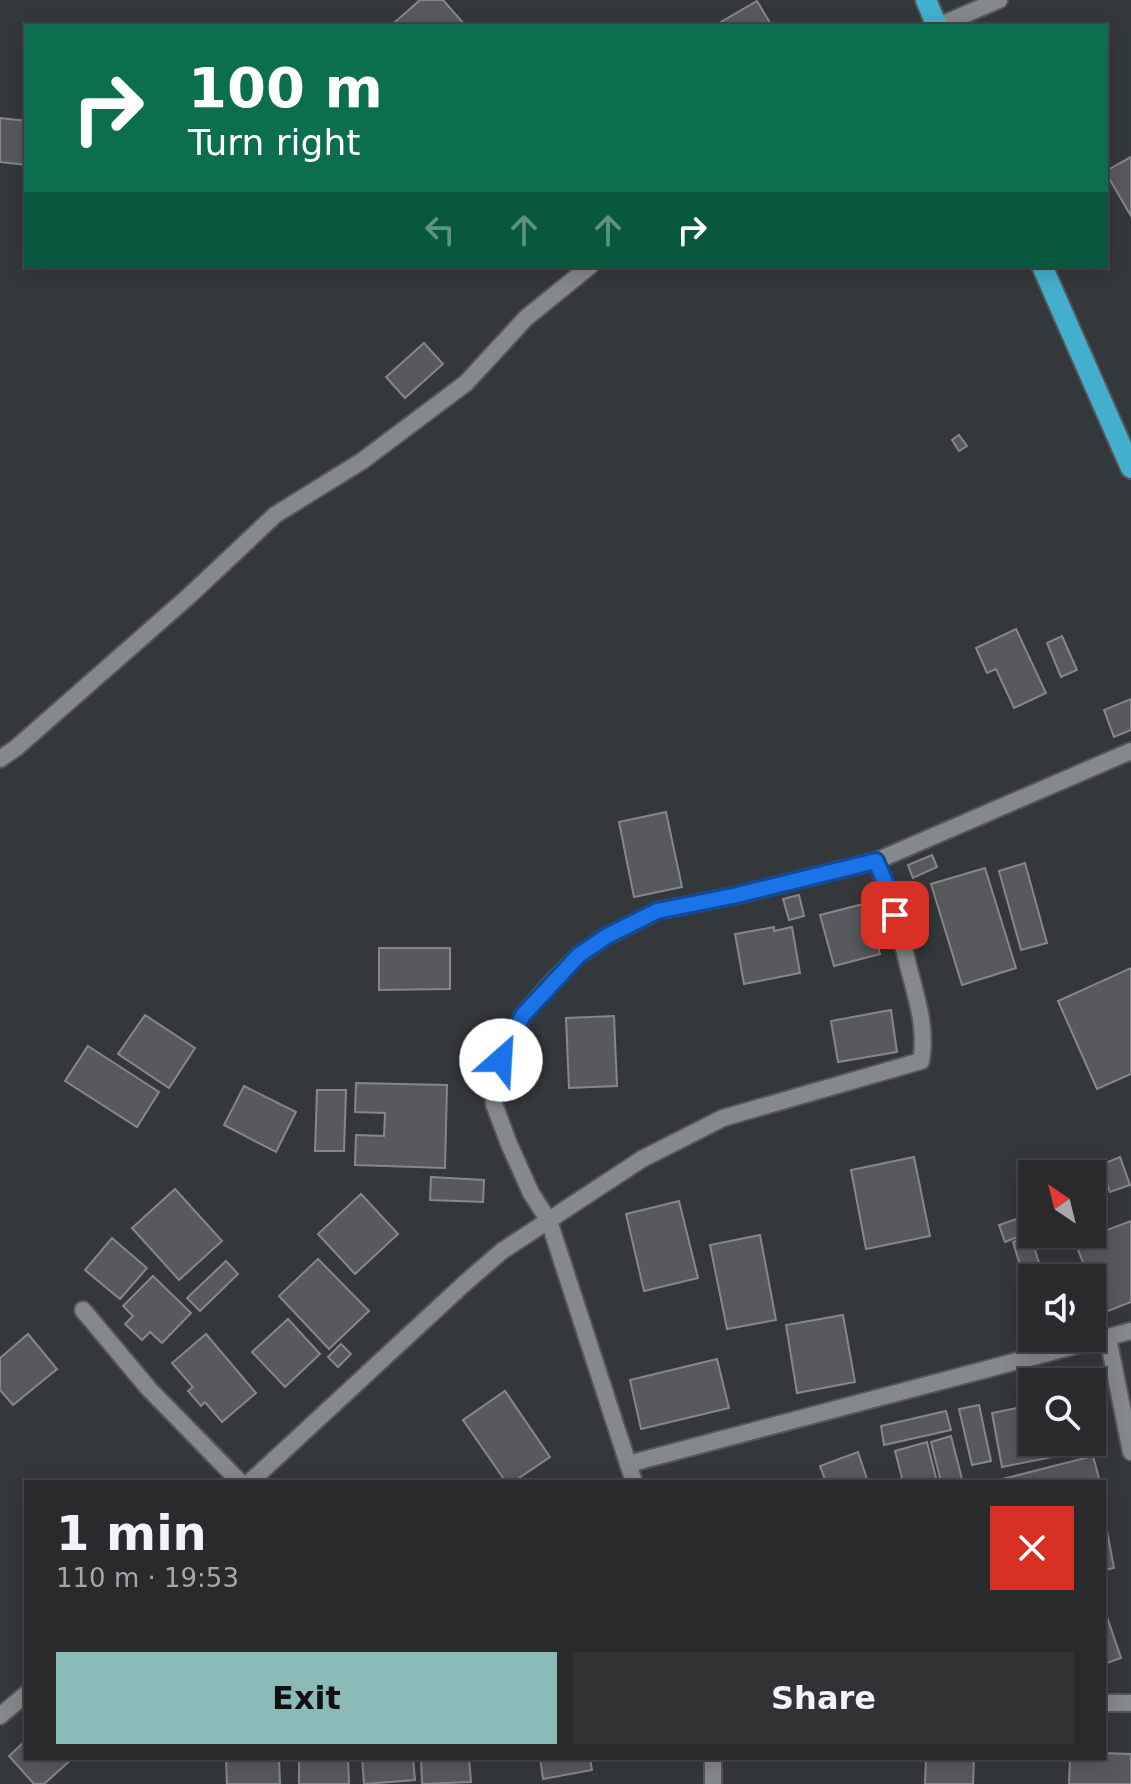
<!DOCTYPE html>
<meta charset="utf-8">
<style>
body{margin:0;font-family:"DejaVu Sans",sans-serif;background:#303234;color:#f1f3f6;height:100vh;display:flex;flex-direction:column;font-size:30px;white-space:nowrap}
*{box-sizing:border-box;margin:0}
p{font-size:26px;color:#a5a7a9}
.icon{flex:none;width:44px;height:44px;fill:none;stroke:currentColor;stroke-width:2;stroke-linecap:round;stroke-linejoin:round}
.map{position:relative;flex:1;overflow:hidden}
.side{position:absolute;left:24px;top:1480px;width:1082px;height:280px;display:flex;flex-direction:column;background:#282a2c;border-radius:0px;box-shadow:0 4px 20px #0003,0 0 0 2px #444648}
.side>*{flex:none}
.banner{position:absolute;left:24px;top:24px;width:1084px;height:244px;border-radius:0px;box-shadow:0 4px 20px #0003,0 0 0 2px #444648;background:#0b6e4f;color:#fff;overflow:hidden}
.needle{width:52px;rotate:325deg}
.tools{position:absolute;left:1018px;top:1160px;display:grid;gap:16px}
.tools a{display:grid;place-items:center;width:88px;height:88px;border-radius:0px;background:#282a2c;box-shadow:0 4px 20px #0003,0 0 0 2px #444648;font-size:40px}
.pin{position:absolute;display:grid;place-items:center;width:68px;height:68px;color:#fff;margin:-34px;border-radius:16px;box-shadow:0 4px 12px #0006}
.me{position:absolute;width:88px;margin:-44px;rotate:26deg;stroke-linejoin:round;filter:drop-shadow(0 0 6px #0008)}
.turn{display:flex;align-items:center;gap:28px;height:168px;padding:0 32px;font-size:36px}
.turn .icon{width:104px;height:104px;stroke-width:2.5}
.turn b{display:block;font-size:56px;line-height:68px}
.lanes{display:flex;align-items:center;height:76px;padding:0 32px;background:#0003;justify-content:center;gap:40px;direction:ltr}
.lanes .off{opacity:.35}
.round{display:grid;place-items:center;flex:none;width:84px;height:84px;border-radius:0px;background:#303234}
.summary{display:flex;align-items:center;justify-content:space-between;height:136px;padding:0 32px}
h1{font-size:48px;font-weight:600;line-height:60px}
.cta{display:flex;gap:16px;margin-top:auto;padding:16px 32px}
.cta a{flex:1;height:92px;border-radius:0px;background:#8bbbb9;color:#111;font-size:32px;font-weight:600;line-height:92px;text-align:center}
.cta a+a{background:#303234;color:#f1f3f6}
.map>svg:first-child{display:block}
</style>
<div class="map">
<svg width="1131" height="1784" viewBox="0 0 1131 1784">
<rect width="100%" height="100%" fill="#35383a"/>
<g fill="#57595c" stroke="#86878a" stroke-width="2">
<polygon points="420,0 443,0 465,25 399,26 395,22"/>
<polygon points="757,1 772,26 714,26"/>
<polygon points="0,118 26,121 26,165 0,162"/>
<polygon points="1131,157 1131,216 1106,173 1106,171"/>
<polygon points="424,343 443,364 405,398 386,377"/>
<polygon points="959,435 967,446 959,451 952,440"/>
<polygon points="1016,629 1046,693 1014,708 996,669 987,673 976,648"/>
<polygon points="1062,636 1077,670 1061,677 1047,643"/>
<polygon points="1131,699 1131,730 1114,737 1104,710"/>
<polygon points="666,812 682,887 634,897 619,822"/>
<polygon points="932,855 937,867 913,878 908,865"/>
<polygon points="1025,863 1047,943 1021,950 999,871"/>
<polygon points="985,868 1016,968 962,985 931,884"/>
<polygon points="799,895 804,916 789,920 783,899"/>
<polygon points="867,903 880,954 834,966 820,915"/>
<polygon points="774,927 774,931 792,927 800,973 744,984 735,934"/>
<polygon points="379,948 450,948 450,989 379,990"/>
<polygon points="1131,968 1131,1074 1097,1089 1058,1001"/>
<polygon points="891,1010 897,1052 838,1062 831,1021"/>
<polygon points="145,1015 195,1048 169,1088 118,1054"/>
<polygon points="614,1016 617,1086 569,1088 566,1018"/>
<polygon points="88,1046 159,1092 137,1127 65,1081"/>
<polygon points="356,1083 447,1085 445,1168 355,1165 356,1135 384,1136 385,1113 355,1112"/>
<polygon points="244,1086 296,1112 276,1152 224,1125"/>
<polygon points="317,1090 346,1090 344,1151 315,1151"/>
<polygon points="914,1157 930,1236 866,1249 851,1170"/>
<polygon points="1120,1157 1130,1185 1110,1192 1100,1165"/>
<polygon points="1091,1166 1103,1195 1092,1200 1092,1174 1073,1173"/>
<polygon points="431,1177 484,1180 483,1202 430,1200"/>
<polygon points="175,1189 222,1241 179,1280 132,1228"/>
<polygon points="361,1194 398,1234 355,1274 318,1234"/>
<polygon points="679,1201 698,1278 644,1291 626,1214"/>
<polygon points="1019,1218 1025,1234 1005,1242 999,1225"/>
<polygon points="1131,1221 1131,1302 1103,1313 1092,1285 1092,1278 1089,1278 1075,1242"/>
<polygon points="760,1235 776,1320 727,1329 710,1245"/>
<polygon points="1031,1237 1041,1269 1023,1275 1013,1242"/>
<polygon points="112,1238 147,1268 120,1299 85,1270"/>
<polygon points="318,1259 369,1311 329,1349 279,1296"/>
<polygon points="226,1261 238,1274 200,1311 187,1298"/>
<polygon points="153,1276 191,1313 162,1343 150,1332 142,1340 125,1324 133,1316 123,1306"/>
<polygon points="1032,1297 1032,1318 1027,1319 1021,1300"/>
<polygon points="843,1315 855,1382 797,1393 786,1325"/>
<polygon points="288,1319 320,1354 285,1387 252,1352"/>
<polygon points="28,1334 57,1369 13,1405 0,1390 0,1358"/>
<polygon points="206,1334 256,1393 222,1422 205,1402 201,1406 188,1391 193,1387 172,1363"/>
<polygon points="341,1344 351,1354 338,1367 328,1357"/>
<polygon points="717,1359 729,1408 641,1429 630,1380"/>
<polygon points="505,1391 550,1457 513,1482 506,1482 463,1420"/>
<polygon points="979,1405 991,1461 972,1465 959,1409"/>
<polygon points="1032,1405 1032,1442 1081,1442 1083,1451 1002,1467 992,1413"/>
<polygon points="946,1411 951,1430 884,1445 881,1426"/>
<polygon points="951,1436 962,1479 941,1482 931,1442"/>
<polygon points="927,1442 937,1482 903,1482 895,1451"/>
<polygon points="858,1452 868,1482 826,1482 820,1466"/>
<polygon points="1093,1456 1100,1482 991,1482"/>
<polygon points="1104,1531 1107,1531 1114,1568 1104,1570"/>
<polygon points="1104,1614 1106,1614 1121,1658 1104,1664"/>
<polygon points="26,1740 26,1758 73,1758 44,1784 34,1784 9,1756"/>
<polygon points="1104,1753 1131,1754 1131,1784 1069,1784 1070,1758 1104,1758"/>
<polygon points="226,1758 279,1758 280,1784 227,1784"/>
<polygon points="299,1758 348,1758 349,1784 299,1784"/>
<polygon points="362,1758 413,1758 415,1780 364,1784"/>
<polygon points="421,1758 469,1758 471,1782 422,1784"/>
<polygon points="540,1758 590,1758 592,1770 543,1779"/>
<polygon points="926,1758 974,1758 973,1784 925,1784"/>
</g>
<g fill="none" stroke-linecap="round" stroke-linejoin="round">
<g stroke="#555658" stroke-width="20">
<g id="street">
<polyline points="938,26 999,0"/>
<polyline points="0,759 16,748 189,596 275,515 362,461 466,383 526,318 590,266"/>
<polyline points="83,1310 149,1389 240,1482"/>
<polyline points="1108,1338 1131,1452"/>
<polyline points="628,1464 1131,1331"/>
<path d="M250 1482 465 1283 502 1251 642 1159 723 1118 921 1061C927 1030 917 999 909 969 900 932 891 896 876 861L1131 751"/>
<polyline points="634,1482 549,1221 531,1193 509,1144 494,1104 501,1060 523,1015 555,979 579,955 607,936 657,911 733,896 876,861"/>
<polyline points="1104,1703 1131,1703"/>
<polyline points="0,1716 26,1694"/>
<polyline points="713,1758 713,1784"/>
</g>
</g>
<g stroke="#555658" stroke-width="24">
<g id="primary">
<polyline points="926,0 937,26"/>
<polyline points="1042,266 1131,468"/>
</g>
</g>
<use href="#street" stroke="#86898b" stroke-width="16"/>
<use href="#primary" stroke="#43afce" stroke-width="20"/>
</g>
<g fill="none" stroke-linecap="round" stroke-linejoin="round">
<g stroke="#114b97" stroke-width="20">
<polyline id="route" points="501,1060 523,1015 579,955 607,936 657,911 733,896 876,861 889,892 895,915"/>
</g>
<use href="#route" stroke="#1a73e8" stroke-width="14"/>
</g>
</svg>
<div class="tools">
<a><svg class="needle" viewBox="-14 -14 28 28"><path d="M0-13l5 13h-10z" fill="#e53935"/><path d="M0 13l5-13h-10z" fill="#a5a7a9"/></svg></a>
<a><svg class="icon" aria-label="sound" viewBox="0 0 24 24"><path d="M4 9h4l5-4v14l-5-4H4zM17 9q2 3 0 6"/></svg></a>
<a><svg class="icon" aria-label="search" viewBox="0 0 24 24"><circle cx="10" cy="10" r="6"/><path d="M15 15l6 6"/></svg></a>
</div>
<div class="pin" style="left:895px;top:915px;background:#d93025"><svg class="icon" aria-label="arrive" viewBox="0 0 24 24"><path d="M6 21V4h12l-3 4 3 4H6"/></svg></div>
<svg class="me" style="left:501px;top:1060px" viewBox="-20 -20 40 40"><circle r="19" fill="#fff"/><path d="M0-13L10 11 0 6-10 11z" fill="#1a73e8"/></svg>
<div class="banner">
<div class="turn"><svg class="icon" aria-label="right" viewBox="0 0 24 24"><path d="M7 20v-9h11M14 6l5 5-5 5"/></svg><div><b>100 m</b>Turn right</div></div>
<div class="lanes"><svg class="icon off" aria-label="left" viewBox="0 0 24 24"><path d="M17 20v-9H6M10 6l-5 5 5 5"/></svg><svg class="icon off" aria-label="ahead" viewBox="0 0 24 24"><path d="M12 20V5M6 11l6-6 6 6"/></svg><svg class="icon off" aria-label="ahead" viewBox="0 0 24 24"><path d="M12 20V5M6 11l6-6 6 6"/></svg><svg class="icon" aria-label="right" viewBox="0 0 24 24"><path d="M7 20v-9h11M14 6l5 5-5 5"/></svg></div>
</div>
<section class="side">
<div class="summary"><div><h1>1 min</h1><p>110 m · 19:53</p></div><a class="round" style="background:#d93025;color:#fff"><svg class="icon" aria-label="close" viewBox="0 0 24 24"><path d="M6 6l12 12M18 6L6 18"/></svg></a></div>
<div class="cta"><a>Exit</a><a>Share</a></div>
</section>
</div>
